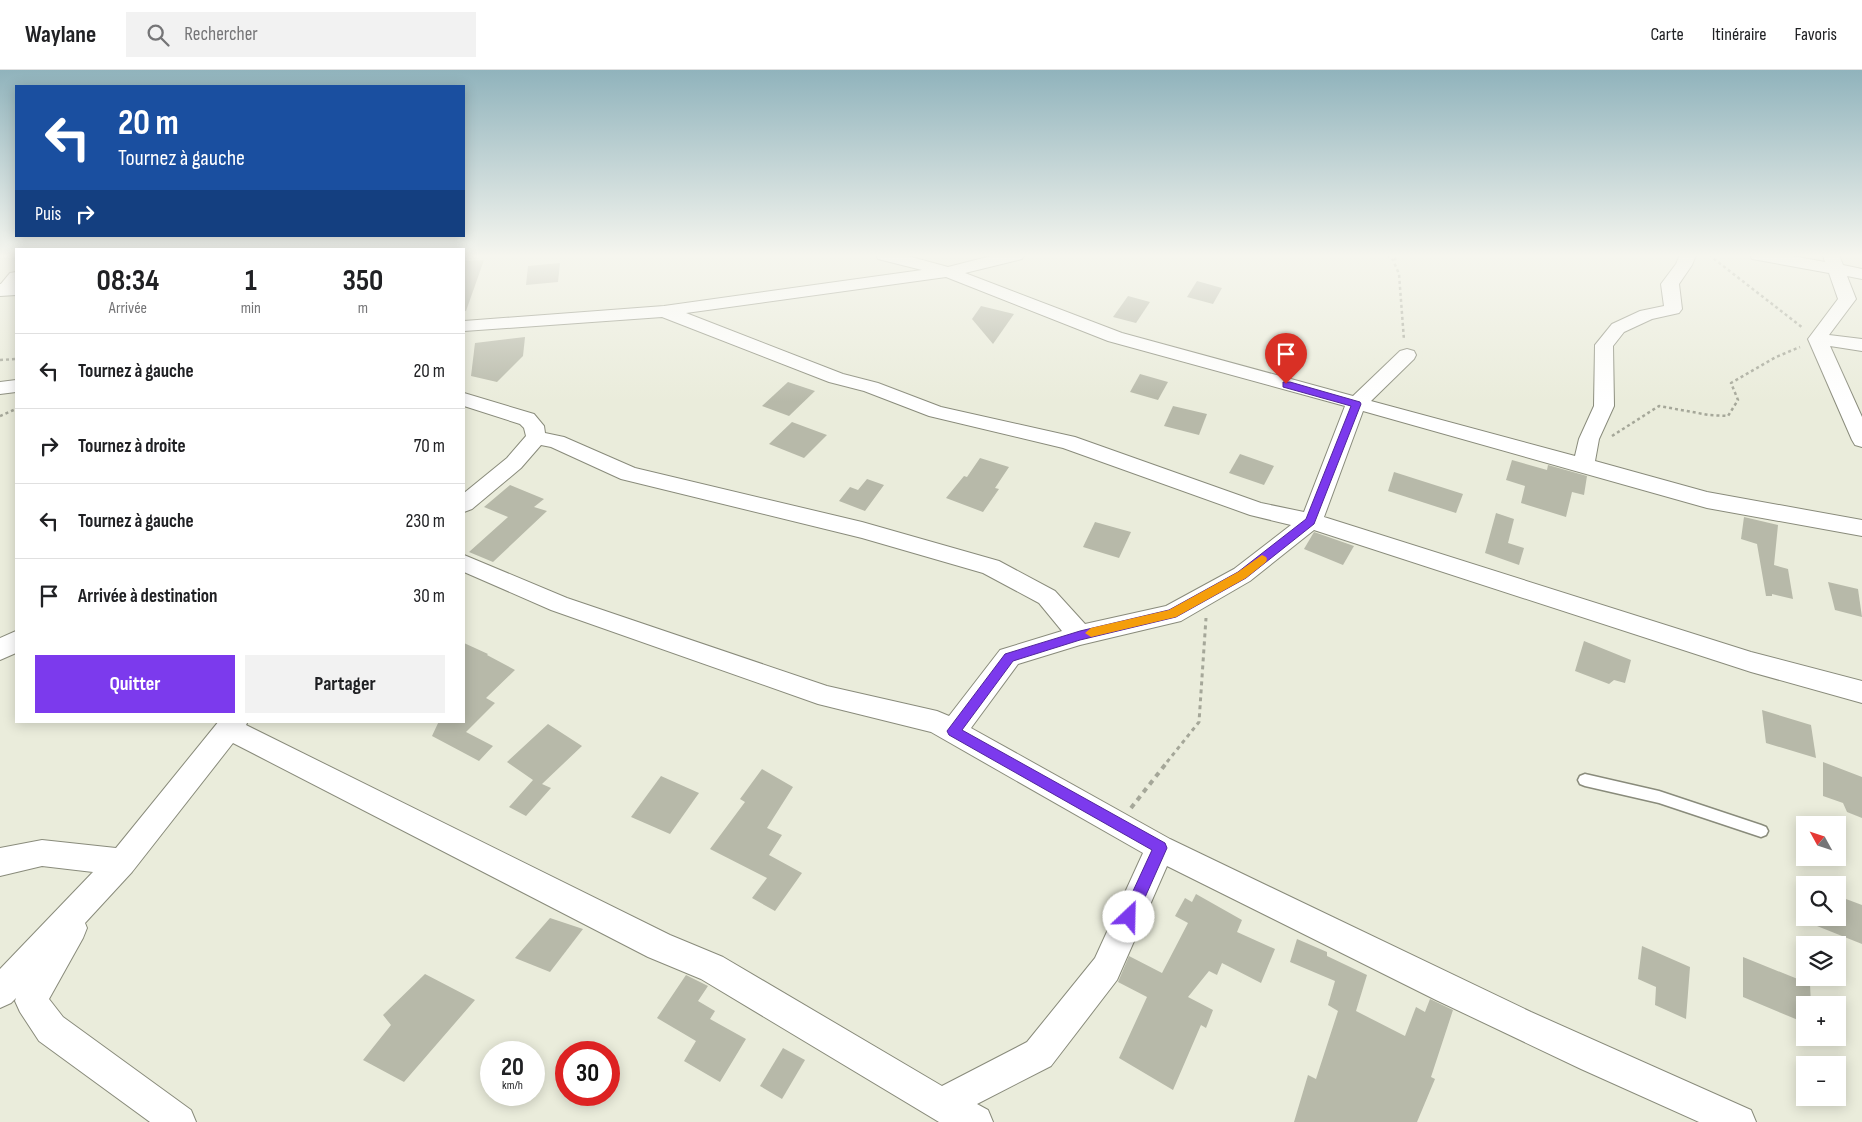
<!DOCTYPE html>
<html lang="fr">
<meta charset="utf-8">
<style>
body{margin:0;font-family:"Sofia Sans Condensed",sans-serif;background:#f2f2f2;color:#202124;height:100vh;display:flex;flex-direction:column;font-size:19px;white-space:nowrap}
*{box-sizing:border-box;margin:0}
p{font-size:16px;color:#757577}
.icon{flex:none;width:28px;height:28px;fill:none;stroke:currentColor;stroke-width:2;stroke-linecap:round;stroke-linejoin:round}
.map{position:relative;flex:1;overflow:hidden}
.panel{position:absolute;left:15px;top:178px;width:450px;height:475px;display:flex;flex-direction:column;background:#fff;border-radius:0px;box-shadow:0 2px 12px #0003}
.panel>*{flex:none}
.hud{position:absolute;left:15px;top:15px;width:450px;height:152px;border-radius:0px;box-shadow:0 2px 12px #0003;background:#1a4fa0;color:#fff;overflow:hidden}
.needle{width:32px;rotate:310deg}
.controls{position:absolute;left:1796px;top:746px;display:grid;gap:10px}
.controls a{display:grid;place-items:center;width:50px;height:50px;border-radius:0px;background:#fff;box-shadow:0 2px 12px #0003;font-size:25px}
.speed{position:absolute;left:480px;top:971px;display:flex;gap:10px;font-size:25px;font-weight:700;text-align:center}
.speed>*{display:grid;place-content:center;width:65px;height:65px;border-radius:50%;background:#fff;box-shadow:0 2px 12px #0003;line-height:1}
.speed small{font-size:12px;font-weight:400}
.speed .limit{border:8px solid #d22;background:#fff;color:#111}
.pin{position:absolute;display:grid;place-items:center;width:42px;height:42px;color:#fff;margin:-51px -21px;border-radius:50% 50% 50% 0;rotate:-45deg;box-shadow:0 0 5px #0007}
.pin .icon{rotate:45deg}
.me{position:absolute;width:55px;margin:-28px;rotate:24deg;stroke-linejoin:round;filter:drop-shadow(0 0 4px #0008)}
.turn{display:flex;align-items:center;gap:18px;height:105px;padding:0 20px;font-size:22px}
.turn .icon{width:65px;height:65px;stroke-width:2.5}
.turn b{display:block;font-size:35px;line-height:42px}
.then{display:flex;align-items:center;height:48px;padding:0 20px;background:#0003;gap:10px;font-size:19px}
.eta{display:flex;justify-content:space-evenly;align-items:center;height:85px;text-align:center}
.eta b{font-size:30px;font-weight:700;line-height:35px}
.button{display:flex;gap:10px;margin-top:auto;padding:10px 20px}
.button a{flex:1;height:58px;border-radius:0px;background:#7c3aed;color:#fff;font-size:20px;font-weight:700;line-height:58px;text-align:center}
.button a+a{background:#f2f2f2;color:#202124}
ul{padding:0;list-style:none}
li{display:flex;align-items:center;gap:15px;height:75px;padding:0 20px;border-top:1px solid #e0e0e0}
li div{flex:1}
li b{display:block;font-size:19px}
li em{font-style:normal}
header{display:flex;align-items:center;gap:30px;box-sizing:border-box;height:70px;padding:0 25px;background:#fff;border-bottom:1px solid #e0e0e0}
header strong{font-size:24px}
nav{display:flex;gap:28px;margin-inline-start:auto;font-size:18px}
.search{width:350px;height:45px;background:#f2f2f2;display:flex;align-items:center;gap:12px;box-sizing:border-box;padding:0 18px;border-radius:0px;color:#757577;font-size:19px}
.map>svg:first-child{display:block}
</style>
<header>
<strong>Waylane</strong>
<div class="search"><svg class="icon" aria-label="search" viewBox="0 0 24 24"><circle cx="10" cy="10" r="6"/><path d="M15 15l6 6"/></svg>Rechercher</div>
<nav><a>Carte</a><a>Itinéraire</a><a>Favoris</a></nav>
</header>
<div class="map">
<svg width="1862" height="1052" viewBox="0 0 1862 1052">
<rect width="100%" height="100%" fill="#eaecdb"/>
<g fill="#b7b9a9">
<polygon points="484,190 466,241 464,241 464,191"/>
<polygon points="560,193 558,212 526,215 528,196"/>
<polygon points="1197,211 1222,218 1213,234 1187,227"/>
<polygon points="1128,226 1150,232 1136,253 1113,247"/>
<polygon points="981,236 1014,244 993,274 972,249"/>
<polygon points="525,267 523,286 497,312 471,306 475,273"/>
<polygon points="1140,304 1168,312 1158,330 1130,322"/>
<polygon points="788,312 815,321 789,346 762,336"/>
<polygon points="1173,336 1207,344 1199,365 1164,356"/>
<polygon points="792,352 827,365 804,388 769,374"/>
<polygon points="1240,384 1274,396 1264,415 1229,403"/>
<polygon points="980,388 1009,397 995,418 999,419 983,442 946,428 964,406 967,407"/>
<polygon points="1512,390 1547,400 1548,395 1587,406 1584,425 1572,422 1566,447 1521,433 1525,416 1506,410"/>
<polygon points="1394,402 1463,424 1456,443 1388,421"/>
<polygon points="867,409 884,415 865,441 839,431 850,417 858,420"/>
<polygon points="510,415 544,429 534,437 547,441 493,492 469,482 508,447 484,437"/>
<polygon points="1496,443 1514,449 1508,473 1524,478 1519,495 1485,483"/>
<polygon points="1744,447 1778,455 1774,495 1788,499 1793,529 1772,524 1772,526 1766,526 1757,474 1741,469"/>
<polygon points="1095,452 1131,462 1119,488 1083,477"/>
<polygon points="1314,462 1354,476 1343,495 1304,479"/>
<polygon points="1828,512 1858,519 1862,547 1835,540"/>
<polygon points="1584,571 1631,590 1625,613 1614,610 1609,614 1575,601"/>
<polygon points="464,573 488,584 487,585 515,600 486,628 495,633 466,662 493,676 479,691 432,666 439,651 464,651"/>
<polygon points="1762,640 1811,655 1816,688 1766,673"/>
<polygon points="548,654 582,676 542,714 551,718 526,746 509,737 533,710 507,692"/>
<polygon points="1823,692 1862,707 1862,748 1847,742 1843,733 1823,726"/>
<polygon points="762,699 793,717 767,758 782,765 769,785 802,803 775,841 752,828 767,808 710,779 745,732 740,729"/>
<polygon points="661,706 699,723 670,764 631,747"/>
<polygon points="1196,824 1242,850 1237,862 1275,879 1261,913 1222,893 1217,905 1209,901 1188,927 1213,940 1206,958 1201,955 1173,1020 1119,988 1147,927 1118,912 1129,886 1162,903 1188,853 1175,846 1185,828 1192,832"/>
<polygon points="1838,826 1862,835 1862,874 1797,848 1838,848"/>
<polygon points="550,848 583,859 550,902 515,888"/>
<polygon points="1297,869 1327,882 1327,886 1367,905 1356,941 1405,966 1416,937 1425,942 1430,929 1453,940 1431,1007 1435,1009 1417,1052 1294,1052 1308,1005 1316,1009 1338,941 1328,935 1335,911 1290,892"/>
<polygon points="1642,876 1690,897 1686,949 1655,935 1656,917 1638,909"/>
<polygon points="1743,887 1810,914 1811,935 1805,935 1805,941 1798,938 1798,950 1743,927"/>
<polygon points="425,904 475,930 404,1012 363,990 391,955 383,945"/>
<polygon points="686,905 708,916 698,931 715,941 710,949 746,969 720,1012 684,991 696,971 657,948"/>
<polygon points="783,978 805,990 782,1029 760,1016"/>
</g>
<g fill="none" stroke-linecap="round" stroke-linejoin="round">
<g stroke="#898b7b" stroke-width="3">
<polygon id="service" points="1585,704 1659,721 1761,755 1766,757 1768,761 1766,765 1761,767 1659,733 1585,716 1580,714 1578,710 1580,706"/>
</g>
<g stroke="#898b7b" stroke-width="2">
<g id="minor">
<path d="M876 185H904L948 197 995 185H1024L1022 189 965 203 1122 263 1353 326 1400 281 1407 279 1414 281 1416 285 1414 289 1371 331 1575 386 1579 369 1594 336 1595 275 1612 254 1640 241 1664 236 1661 214 1676 194 1680 185H1696L1692 195 1679 214 1682 239 1679 243 1652 249 1624 262 1613 276 1614 336 1599 369 1595 391 1707 422 1862 450V466L1707 438 1363 341 1324 447 1751 582 1862 611V633L1751 602 1314 460 1250 511 1181 551 1080 575 1018 594 971 658 1170 769 1531 942 1751 1040 1756 1052H1699L1581 999 1436 930 1167 796 1117 910 1051 996 977 1034 988 1040 993 1052H939L701 909 648 887 233 673 132 802 85 853 87 858 83 868 49 929 63 947 191 1040 196 1052H150L39 971 20 942 15 931 16 928 11 933 0 938V899L93 802 42 796 0 806V778L42 770 116 778 219 651H248L246 655 670 865 723 887 942 1016 1027 972 1095 888 1143 783 931 662 818 634 551 540 464 502V485L567 528 827 616 937 641 949 646 1000 580 1062 561 1039 533 983 503 862 468 621 409 551 377 541 375 521 398 472 439 464 442V423L507 388 526 366 524 358 520 354 464 336V323L534 344 544 356 545 363 564 367 635 398 862 452 999 491 1055 521 1085 554 1166 536 1234 499 1291 455 1250 445 1063 378 929 346 864 321 829 312 662 247 464 261V251L664 236 922 200 878 189ZM946 207 1108 271 1345 336 1304 442 1261 433 1075 367 941 337 878 313 843 304 686 243Z"/>
<polygon points="1750,185 1787,185 1825,192 1823,185 1839,185 1843,195 1862,199 1862,209 1847,206 1856,229 1829,265 1862,269 1862,281 1830,276 1862,347 1862,377 1855,375 1852,370 1808,269 1838,229 1829,203 1758,190 1752,189"/>
<polygon points="16,202 16,218 11,224 0,224 0,215 10,203"/>
<polygon points="16,310 16,322 0,324 0,312"/>
<polygon points="16,561 16,583 0,590 0,568"/>
</g>
</g>
<g stroke="#898b7b" stroke-width="2">
<polygon id="trunk" points="16,213 16,225 0,226 0,214"/>
</g>
<g stroke="#a5a799" stroke-width="2.5" stroke-dasharray="3 3" stroke-linecap="butt">
<polyline points="1387,185 1393,190 1399,204 1404,270"/>
<polyline points="1709,185 1803,258"/>
<polyline points="1394,190 1399,185"/>
<polyline points="0,290 16,289"/>
<polyline points="0,346 16,339"/>
<polyline points="1612,366 1659,336 1709,345 1728,346 1738,330 1731,313 1776,287 1800,277"/>
</g>
<polyline stroke="#a5a799" stroke-width="3" stroke-dasharray="4 4" stroke-linecap="butt" points="1167,692 1199,652 1206,548"/>
<polyline stroke="#a5a799" stroke-width="4" stroke-dasharray="5 5" stroke-linecap="butt" points="1131,738 1168,691"/>
<use href="#service" fill="#fff" fill-rule="evenodd"/>
<use href="#minor" fill="#fff" fill-rule="evenodd"/>
<use href="#trunk" fill="#fff" fill-rule="evenodd"/>
</g>
<linearGradient id="sky" x2="0" y2="1"><stop stop-color="#90b3bc"/><stop offset="0.56" stop-color="#f6f6ef"/><stop offset="1" stop-color="#f6f6ef" stop-opacity="0"/></linearGradient>
<rect width="1862" height="332" fill="url(#sky)"/>
<polygon fill="#7c3aed" stroke="#51269a" points="1283,312 1290,312 1360,332 1361,334 1314,454 1246,508 1176,547 1080,570 1013,591 962,660 1165,773 1167,778 1134,852 1129,854 1124,852 1121,847 1152,780 949,665 947,661 1005,584 1080,561 1169,540 1238,502 1306,449 1351,336 1283,317"/>
<polygon fill="#f59e0b" points="1262,485 1266,487 1267,489 1266,492 1246,508 1176,547 1091,567 1085,563 1091,558 1169,540 1238,502"/>
</svg>
<div class="controls">
<a><svg class="needle" viewBox="-14 -14 28 28"><path d="M0-13l5 13h-10z" fill="#e53935"/><path d="M0 13l5-13h-10z" fill="#757577"/></svg></a>
<a><svg class="icon" aria-label="search" viewBox="0 0 24 24"><circle cx="10" cy="10" r="6"/><path d="M15 15l6 6"/></svg></a>
<a><svg class="icon" aria-label="layers" viewBox="0 0 24 24"><path d="M12 4l9 5-9 5-9-5zM3 14l9 5 9-5"/></svg></a>
<a>+</a>
<a>−</a>
</div>
<div class="speed"><div>20<small>km/h</small></div><div class="limit">30</div></div>
<div class="pin" style="left:1286px;top:314px;background:#d93025"><svg class="icon" aria-label="arrive" viewBox="0 0 24 24"><path d="M6 21V4h12l-3 4 3 4H6"/></svg></div>
<svg class="me" style="left:1129px;top:847px" viewBox="-20 -20 40 40"><circle r="19" fill="#fff"/><path d="M0-13L10 11 0 6-10 11z" fill="#7c3aed"/></svg>
<div class="hud">
<div class="turn"><svg class="icon" aria-label="left" viewBox="0 0 24 24"><path d="M17 20v-9H6M10 6l-5 5 5 5"/></svg><div><b>20 m</b>Tournez à gauche</div></div>
<div class="then">Puis<svg class="icon" aria-label="right" viewBox="0 0 24 24"><path d="M7 20v-9h11M14 6l5 5-5 5"/></svg></div>
</div>
<section class="panel">
<div class="eta">
<div><b>08:34</b><p>Arrivée</p></div>
<div><b>1</b><p>min</p></div>
<div><b>350</b><p>m</p></div>
</div>
<ul>
<li><svg class="icon" aria-label="left" viewBox="0 0 24 24"><path d="M17 20v-9H6M10 6l-5 5 5 5"/></svg><div><b>Tournez à gauche</b></div><em>20 m</em></li>
<li><svg class="icon" aria-label="right" viewBox="0 0 24 24"><path d="M7 20v-9h11M14 6l5 5-5 5"/></svg><div><b>Tournez à droite</b></div><em>70 m</em></li>
<li><svg class="icon" aria-label="left" viewBox="0 0 24 24"><path d="M17 20v-9H6M10 6l-5 5 5 5"/></svg><div><b>Tournez à gauche</b></div><em>230 m</em></li>
<li><svg class="icon" aria-label="arrive" viewBox="0 0 24 24"><path d="M6 21V4h12l-3 4 3 4H6"/></svg><div><b>Arrivée à destination</b></div><em>30 m</em></li>
</ul>
<div class="button"><a>Quitter</a><a>Partager</a></div>
</section>
</div>
